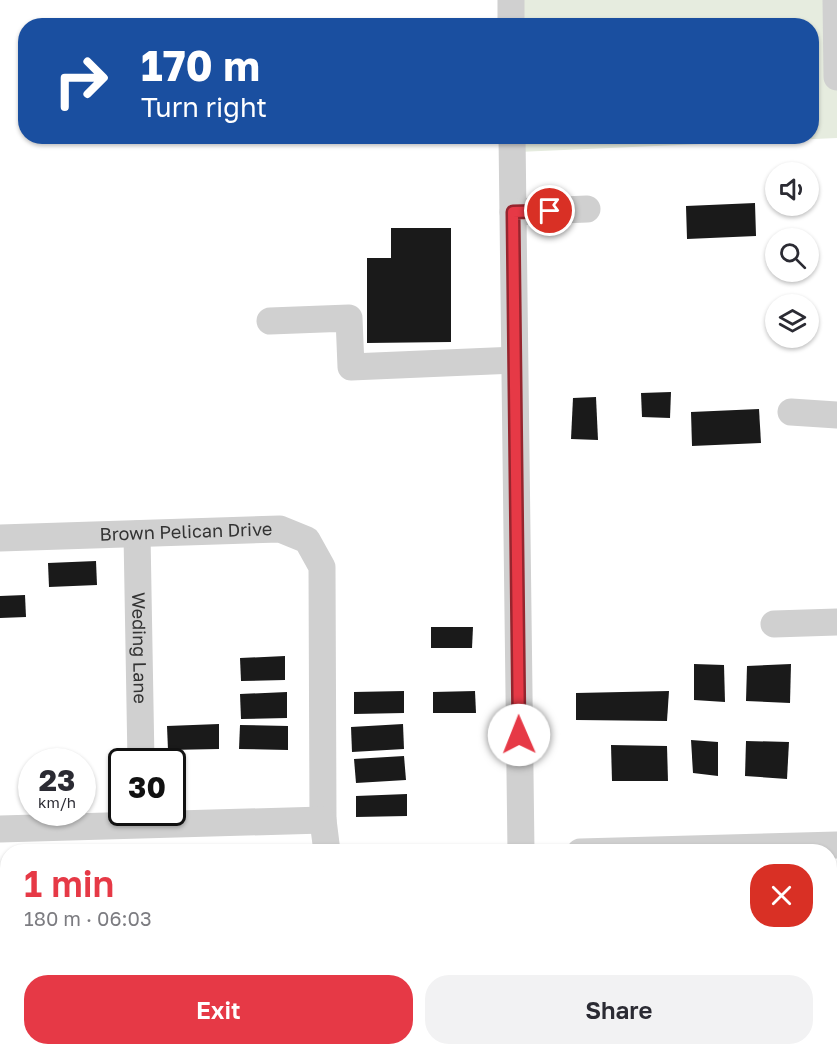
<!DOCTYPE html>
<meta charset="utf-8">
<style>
body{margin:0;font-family:"Golos Text",sans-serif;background:#f2f2f3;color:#2b2b33;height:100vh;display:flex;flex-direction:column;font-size:22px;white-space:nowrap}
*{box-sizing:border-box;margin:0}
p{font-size:20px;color:#7c7c81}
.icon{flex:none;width:33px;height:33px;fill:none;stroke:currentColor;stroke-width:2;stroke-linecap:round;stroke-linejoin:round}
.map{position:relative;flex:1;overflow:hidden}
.details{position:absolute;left:0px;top:844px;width:837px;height:212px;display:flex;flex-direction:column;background:#fff;border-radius:24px 24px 0 0;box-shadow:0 2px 4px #0004}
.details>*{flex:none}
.top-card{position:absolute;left:18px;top:18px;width:801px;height:126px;border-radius:24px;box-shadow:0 2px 4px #0004;background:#1a4fa0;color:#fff;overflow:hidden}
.fabs{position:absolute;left:765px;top:162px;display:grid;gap:12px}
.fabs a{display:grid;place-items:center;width:54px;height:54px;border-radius:50%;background:#fff;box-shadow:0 2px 4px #0004;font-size:30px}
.speed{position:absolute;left:18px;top:748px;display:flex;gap:12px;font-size:30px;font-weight:700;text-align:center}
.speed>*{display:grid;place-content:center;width:78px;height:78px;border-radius:50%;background:#fff;box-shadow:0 2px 4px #0004;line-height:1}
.speed small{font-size:15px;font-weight:400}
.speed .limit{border:3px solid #111;border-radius:9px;background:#fff;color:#111}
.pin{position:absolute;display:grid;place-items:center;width:51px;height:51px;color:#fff;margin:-26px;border:3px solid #fff;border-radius:50%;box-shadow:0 2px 6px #0007}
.me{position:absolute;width:66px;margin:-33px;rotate:359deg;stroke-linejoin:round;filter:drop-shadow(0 0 4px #0008)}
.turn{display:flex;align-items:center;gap:21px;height:126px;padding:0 24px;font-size:27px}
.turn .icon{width:78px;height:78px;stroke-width:2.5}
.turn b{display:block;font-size:42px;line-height:51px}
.round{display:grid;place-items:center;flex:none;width:63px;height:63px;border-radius:24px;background:#f2f2f3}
.summary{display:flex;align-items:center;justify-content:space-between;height:102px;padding:0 24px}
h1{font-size:36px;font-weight:600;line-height:45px;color:#e63946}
.button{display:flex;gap:12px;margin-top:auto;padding:12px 24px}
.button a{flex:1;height:69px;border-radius:24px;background:#e63946;color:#fff;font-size:24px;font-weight:600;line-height:69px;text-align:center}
.button a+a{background:#f2f2f3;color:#2b2b33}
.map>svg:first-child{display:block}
</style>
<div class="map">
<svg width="837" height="1055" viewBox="0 0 837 1055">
<rect width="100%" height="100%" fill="#fff"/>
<polygon fill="#e6ecdf" points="513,0 837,0 837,138 518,152 517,137 812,136 812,26 514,25"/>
<g fill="#1a1a1a">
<polygon points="755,203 756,236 687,239 686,206"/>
<polygon points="391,228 451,228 451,342 367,343 367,258 391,258"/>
<polygon points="671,392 670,418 642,417 641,393"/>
<polygon points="596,397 598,440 571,439 573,398"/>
<polygon points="759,409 761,443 692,446 691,412"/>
<polygon points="96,561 97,585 49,587 48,563"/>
<polygon points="25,595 26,617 0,618 0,596"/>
<polygon points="431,627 473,627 472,648 431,648"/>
<polygon points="285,656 285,680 241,681 240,658"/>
<polygon points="694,664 724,665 725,702 694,700"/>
<polygon points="791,664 790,703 746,701 747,666"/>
<polygon points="404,691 404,713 354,714 354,692"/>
<polygon points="475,691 476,713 433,713 433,692"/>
<polygon points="669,691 667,721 576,720 576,693"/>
<polygon points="287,692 287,718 241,719 240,694"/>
<polygon points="219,724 219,749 168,750 167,726"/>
<polygon points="403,724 404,749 352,752 351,727"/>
<polygon points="240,725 288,726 288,750 239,749"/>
<polygon points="691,740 718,742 718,776 693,773"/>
<polygon points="746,741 789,742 787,779 745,776"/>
<polygon points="611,745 667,746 668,781 612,781"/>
<polygon points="404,756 406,780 356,783 354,759"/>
<polygon points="407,794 407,816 356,817 356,796"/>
</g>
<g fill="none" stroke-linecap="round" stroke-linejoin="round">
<g stroke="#d0d0d0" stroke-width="27">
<polyline points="511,0 511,26"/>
<polyline points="836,0 837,77"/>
<polyline points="512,136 521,852"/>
<polyline points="513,212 587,209"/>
<polyline points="270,321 349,318 351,367 514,360"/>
<polyline points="791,412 837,415"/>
<path id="s1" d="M137 534 141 762"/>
<path id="s2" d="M0 538 280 529 307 540 322 567 323 820 327 852"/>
<polyline points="774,624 837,622"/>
<polyline points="0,829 323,820"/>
<polyline points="580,852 837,845"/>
<polyline points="0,1025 8,1030"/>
<polyline points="526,1048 527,1055"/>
<polyline points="678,1048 678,1055"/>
</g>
</g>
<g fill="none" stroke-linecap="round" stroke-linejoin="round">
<g stroke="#96252e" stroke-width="15">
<polyline id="route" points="519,735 513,212 550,211"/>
</g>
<use href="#route" stroke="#e63946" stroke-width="10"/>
</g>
<g text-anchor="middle" stroke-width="6" stroke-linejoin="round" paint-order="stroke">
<g font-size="18" fill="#333" stroke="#fff">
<text dy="6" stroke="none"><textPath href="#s2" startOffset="186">Brown Pelican Drive</textPath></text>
<text dy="6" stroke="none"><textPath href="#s1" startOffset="114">Weding Lane</textPath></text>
</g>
</g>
</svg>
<div class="fabs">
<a><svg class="icon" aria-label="sound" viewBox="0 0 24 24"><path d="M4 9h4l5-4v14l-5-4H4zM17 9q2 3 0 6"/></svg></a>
<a><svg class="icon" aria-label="search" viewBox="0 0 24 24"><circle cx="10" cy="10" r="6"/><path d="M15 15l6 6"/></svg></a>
<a><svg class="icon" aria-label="layers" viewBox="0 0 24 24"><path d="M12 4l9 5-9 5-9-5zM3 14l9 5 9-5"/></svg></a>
</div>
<div class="speed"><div>23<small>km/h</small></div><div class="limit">30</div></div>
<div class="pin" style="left:550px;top:211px;background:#d93025"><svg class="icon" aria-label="arrive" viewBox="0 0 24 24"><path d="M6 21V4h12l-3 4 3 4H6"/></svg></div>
<svg class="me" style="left:519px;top:735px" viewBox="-20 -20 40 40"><circle r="19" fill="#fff"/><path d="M0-13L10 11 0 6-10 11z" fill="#e63946"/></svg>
<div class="top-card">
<div class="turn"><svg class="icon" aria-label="right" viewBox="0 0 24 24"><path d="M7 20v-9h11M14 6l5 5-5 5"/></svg><div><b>170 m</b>Turn right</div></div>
</div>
<section class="details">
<div class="summary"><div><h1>1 min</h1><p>180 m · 06:03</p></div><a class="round" style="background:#d93025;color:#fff"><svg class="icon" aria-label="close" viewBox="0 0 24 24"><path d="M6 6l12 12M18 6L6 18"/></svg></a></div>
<div class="button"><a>Exit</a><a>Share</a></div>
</section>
</div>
